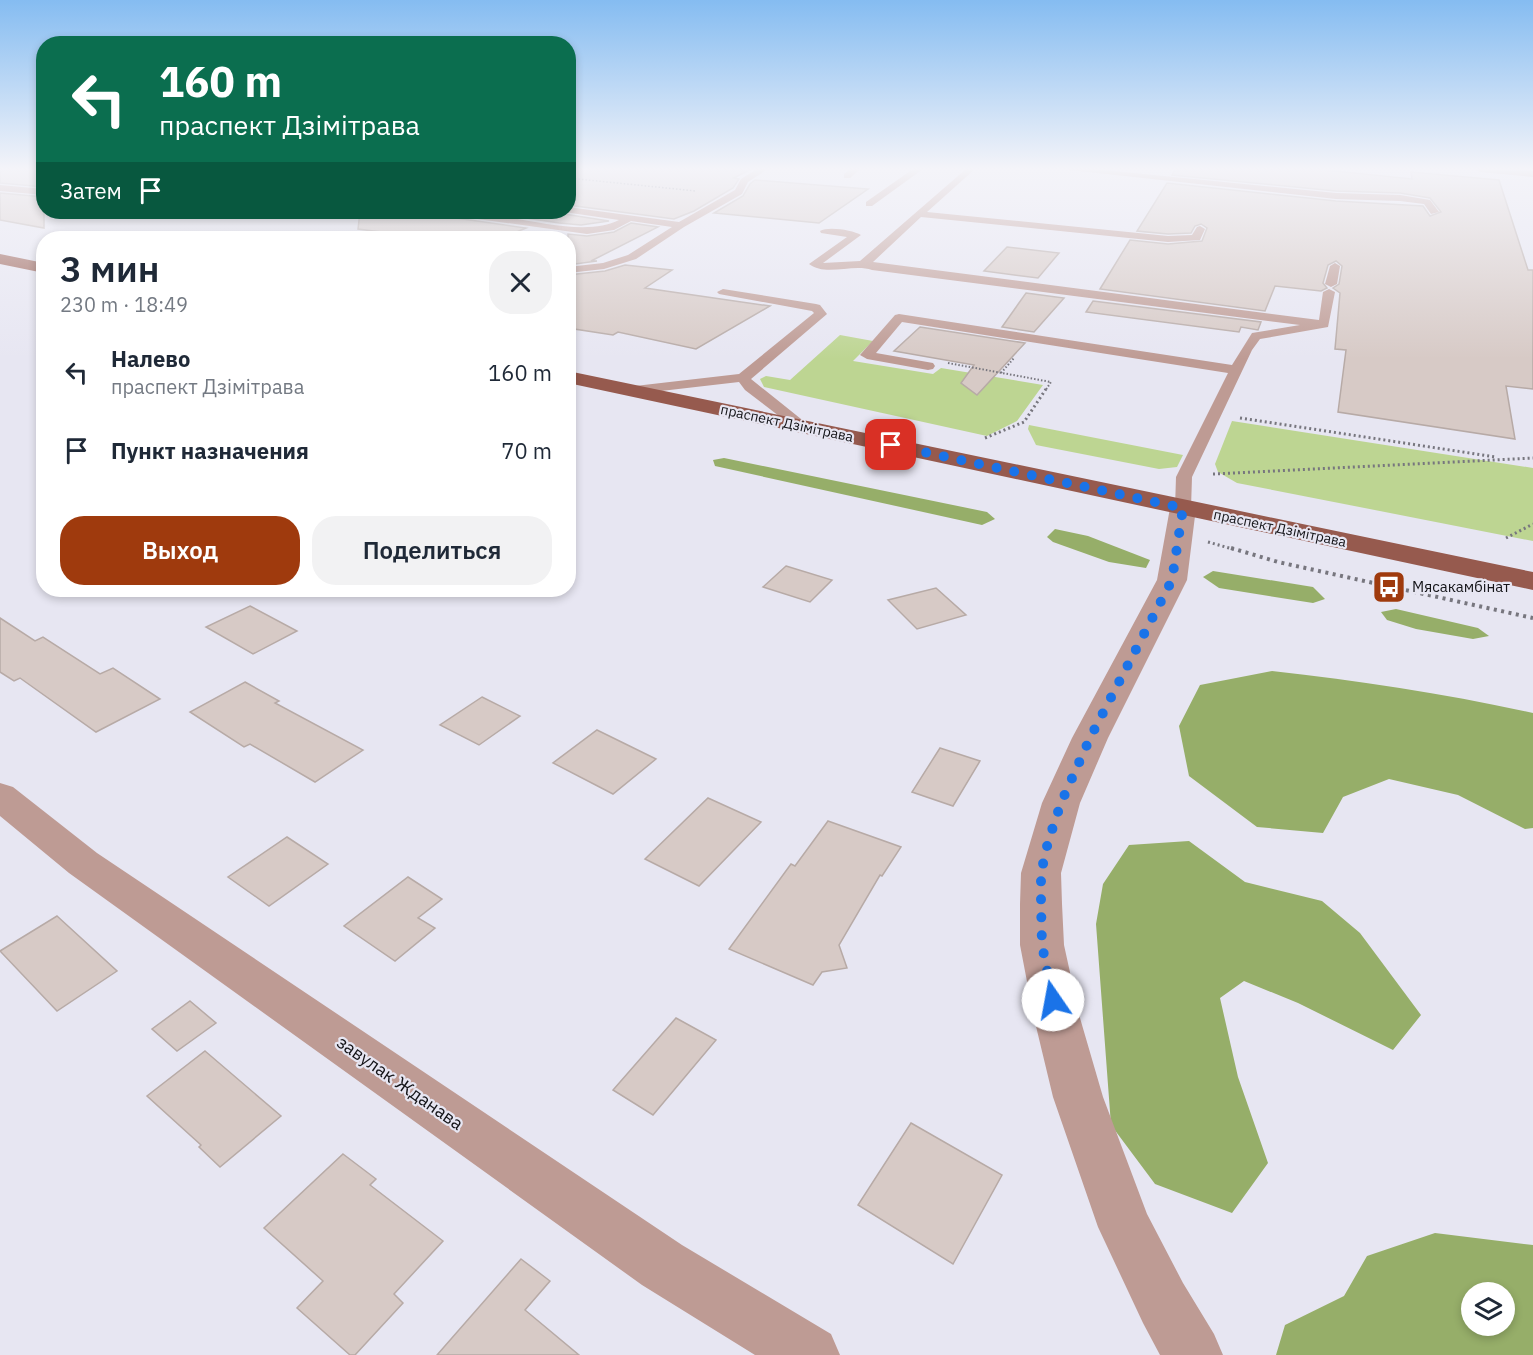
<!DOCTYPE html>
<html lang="ru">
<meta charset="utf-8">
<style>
body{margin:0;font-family:"IBM Plex Sans",sans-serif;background:#f2f2f3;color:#1f2937;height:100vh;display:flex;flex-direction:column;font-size:22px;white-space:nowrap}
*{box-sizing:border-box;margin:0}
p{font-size:20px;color:#747a83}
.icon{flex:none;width:33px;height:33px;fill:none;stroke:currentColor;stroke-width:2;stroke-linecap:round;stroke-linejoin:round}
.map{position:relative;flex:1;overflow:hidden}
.details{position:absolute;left:36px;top:231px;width:540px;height:366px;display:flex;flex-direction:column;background:#fff;border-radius:24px;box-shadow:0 3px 9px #0003}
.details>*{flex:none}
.hud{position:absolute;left:36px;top:36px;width:540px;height:183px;border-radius:24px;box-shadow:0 3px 9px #0003;background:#0b6e4f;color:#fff;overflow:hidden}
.controls{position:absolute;left:1461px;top:1282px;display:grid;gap:12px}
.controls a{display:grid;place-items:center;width:54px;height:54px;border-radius:50%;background:#fff;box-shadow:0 3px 9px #0003;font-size:30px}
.pin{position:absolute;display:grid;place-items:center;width:51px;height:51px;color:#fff;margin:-26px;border-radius:12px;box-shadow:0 3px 9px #0006}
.me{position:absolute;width:66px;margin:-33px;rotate:348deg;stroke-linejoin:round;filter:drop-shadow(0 0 4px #0008)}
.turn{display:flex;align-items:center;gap:21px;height:126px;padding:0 24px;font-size:27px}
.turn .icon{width:78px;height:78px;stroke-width:2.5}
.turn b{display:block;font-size:42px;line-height:51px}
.then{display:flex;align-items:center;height:57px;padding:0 24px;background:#0003;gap:12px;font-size:22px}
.round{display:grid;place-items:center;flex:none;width:63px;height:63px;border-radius:24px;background:#f2f2f3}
.overview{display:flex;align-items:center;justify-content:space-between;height:102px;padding:0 24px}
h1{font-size:36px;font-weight:600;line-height:45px}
.cta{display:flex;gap:12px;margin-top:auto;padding:12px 24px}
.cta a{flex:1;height:69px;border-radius:24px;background:#9f3a0d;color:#fff;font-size:24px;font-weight:600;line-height:69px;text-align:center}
.cta a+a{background:#f2f2f3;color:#1f2937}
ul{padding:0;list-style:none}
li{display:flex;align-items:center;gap:18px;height:78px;padding:0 24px}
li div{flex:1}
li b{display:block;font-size:22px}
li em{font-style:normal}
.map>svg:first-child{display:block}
</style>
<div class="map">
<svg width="1533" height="1355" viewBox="0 0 1533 1355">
<rect width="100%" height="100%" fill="#e7e6f2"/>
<g fill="#bdd592">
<polygon points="840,335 873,341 853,361 933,374 941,368 1043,385 1017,421 987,436 764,387 760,379 766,376 790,380"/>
<polygon points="1232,421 1533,468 1533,541 1237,483 1218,472 1215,464"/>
<polygon points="1029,425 1183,455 1177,467 1159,469 1036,445 1028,429"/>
</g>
<g fill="#96ae69" fill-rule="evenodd">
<polygon points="724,458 987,512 995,519 982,525 715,466 713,460"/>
<polygon points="1055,529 1088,536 1150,560 1146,568 1109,562 1053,542 1047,537"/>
<polygon points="1213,571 1313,587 1325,599 1313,603 1219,588 1203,577"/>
<polygon points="1396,609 1478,628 1489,636 1473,639 1416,629 1387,620 1381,612"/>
<path d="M1272 671C1360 681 1447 694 1533 713V828L1525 829 1458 795 1389 779 1343 797 1323 833 1257 827 1189 776 1179 726 1200 685Z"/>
<polygon points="1189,841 1245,882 1322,901 1360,933 1421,1015 1393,1050 1298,1003 1244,981 1220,998 1238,1077 1268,1163 1232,1213 1155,1184 1111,1125 1096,924 1103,884 1129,845"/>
<path d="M1435 1233 1533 1245V1355H1276L1285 1325 1344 1296 1367 1256ZM1472 1293H1504V1326H1472Z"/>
</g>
<g fill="#d7cac6" stroke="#b7aaa6" stroke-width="1.5">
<polygon points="0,169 44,169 44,187 0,183"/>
<polygon points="568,169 751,169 734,178 739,179 733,188 694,211 674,219 568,205"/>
<polygon points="1175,169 1315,169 1412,179 1411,172 1499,180 1528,270 1533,270 1533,389 1506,386 1515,439 1338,412 1346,350 1335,349 1340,293 1333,288 1339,284 1342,266 1336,261 1328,265 1323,283 1327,288 1321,291 1275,286 1265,311 1100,289 1130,240 1168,244 1202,241 1207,228 1201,224 1195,226 1191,233 1168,234 1137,231 1167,183 1336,201 1423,206 1430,216 1441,212 1430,198 1400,193 1336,191 1172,175"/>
<polygon points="755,180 868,189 819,223 714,213 743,196 750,184"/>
<polygon points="0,193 44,197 44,228 0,220"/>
<polygon points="360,212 442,212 449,217 526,228 502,238 428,238 358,229"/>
<polygon points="486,212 562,212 564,214 609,221 581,225 559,223"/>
<polygon points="631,223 658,227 591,261 597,261 568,265 568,234 587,236 614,232"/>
<polygon points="1007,247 1059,253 1038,278 984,271"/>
<polygon points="625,265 672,270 645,288 770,306 696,349 618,332 613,335 568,328 568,275 605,271"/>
<polygon points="1026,293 1064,298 1034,332 1002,327"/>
<polygon points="1093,301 1261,322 1258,330 1241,327 1239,332 1086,312"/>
<polygon points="920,327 1025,343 977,395 961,383 974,365 894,351"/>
<polygon points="786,566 832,580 810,602 763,587"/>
<polygon points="936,588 966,615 917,629 888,600"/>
<polygon points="250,606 297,631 253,654 206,627"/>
<polygon points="0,618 35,641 43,637 100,674 113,668 160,699 96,732 20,678 14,681 0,672"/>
<polygon points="245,682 279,701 275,703 363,750 315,782 250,744 244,747 190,712"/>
<polygon points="482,697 520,716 479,745 440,725"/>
<polygon points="597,730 656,759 613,794 553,763"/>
<polygon points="940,748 980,761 953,806 912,792"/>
<polygon points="708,798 761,822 699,886 645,859"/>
<polygon points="828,821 901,847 882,876 880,875 839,945 847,968 822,972 813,985 729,949 791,864 795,866"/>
<polygon points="287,837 328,864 269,906 228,877"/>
<polygon points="408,877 442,899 418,918 435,928 395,961 344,926"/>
<polygon points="57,916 117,971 57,1011 0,951"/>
<polygon points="190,1001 216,1023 177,1051 152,1029"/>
<polygon points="676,1018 716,1040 653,1115 613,1090"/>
<polygon points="205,1051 281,1116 220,1167 199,1147 201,1145 147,1096"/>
<polygon points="911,1123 1002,1175 953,1264 858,1205"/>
<polygon points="343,1154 376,1179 370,1185 443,1241 394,1294 403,1303 355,1355 350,1355 297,1308 323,1281 264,1228"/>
<polygon points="521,1259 550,1281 525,1310 579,1355 437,1355"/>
</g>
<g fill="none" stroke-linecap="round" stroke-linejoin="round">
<polyline stroke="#77767e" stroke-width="1.5" stroke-dasharray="1.5 2" stroke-linecap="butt" points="568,178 696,191"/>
<g stroke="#77767e" stroke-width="2" stroke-dasharray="1.5 2" stroke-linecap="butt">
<polyline points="948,363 1051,382 1045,391"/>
<polyline points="1001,373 1014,358"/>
</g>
<g stroke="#77767e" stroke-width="3" stroke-dasharray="2 3" stroke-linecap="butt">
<polyline points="1240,418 1496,457"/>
<polyline points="985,438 1024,422 1046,389"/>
<polyline points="1213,474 1533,458"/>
<polyline points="1506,538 1533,524"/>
<polyline points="1208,542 1236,550"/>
</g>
<polyline stroke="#77767e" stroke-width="4" stroke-dasharray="3 4.5" stroke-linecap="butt" points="1231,548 1278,562 1533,618"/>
<g fill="#be9b94" fill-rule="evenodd">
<path d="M757 169H768L748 182 742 194 684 227 636 259 604 269 568 273V267L603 263 628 255 672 227 631 221 614 230 587 234 449 215 444 212C494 206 577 242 619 220L564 212H568V207L679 222 735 190 741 179Z"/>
<polygon points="850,169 860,169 850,178 844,178 844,174"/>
<polygon points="913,169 923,169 872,206 866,206 866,202"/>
<path d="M966 169H975L927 212 1168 236 1192 235 1197 227 1200 226 1205 229 1200 240 1168 242 921 217 873 262 1319 320 1323 292 1329 289 1335 292 1328 327 1260 339 1252 350 1192 477 1191 508 1189 512 1183 513 1175 508 1176 477 1228 373 902 322 876 353 933 363 935 366 933 369 928 370 867 359 860 355 895 315 899 314 1232 365 1252 333 1300 325 872 270C853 263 826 277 809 264L847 237 821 233 820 231C828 226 853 230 861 235L823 263 860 261Z"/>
<polygon points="1060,169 1093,169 1336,193 1400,195 1430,200 1439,212 1431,214 1424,204 1400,201 1336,199"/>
<polygon points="1476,169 1533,171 1533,177 1480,172"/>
<polygon points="0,185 44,189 44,195 0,191"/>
<polygon points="1335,263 1340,266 1337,284 1331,287 1325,284 1330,266"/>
<polygon points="723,289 816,304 820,305 827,314 751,379 806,423 808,426 806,429 796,429 745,390 739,382 635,394 628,390 635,386 739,374 814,313 812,311 719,294 717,292"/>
</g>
<g fill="#be9b94" fill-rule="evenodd">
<polygon points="1183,500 1192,502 1196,508 1187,580 1108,738 1080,803 1061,873 1062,904 1064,945 1080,1018 1103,1097 1147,1214 1183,1283 1214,1334 1223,1355 1160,1355 1143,1323 1098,1227 1053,1097 1034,1018 1020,945 1020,904 1021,873 1042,803 1072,738 1157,580 1170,508 1174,502"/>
<polygon points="0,783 13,787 97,853 682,1245 831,1334 840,1355 755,1355 642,1285 69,873 0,816"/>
</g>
<g fill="#965a4e" fill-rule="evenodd">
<polygon points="0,254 44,263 44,273 0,264"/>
<polygon points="568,371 1533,572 1533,590 568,383"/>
</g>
</g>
<linearGradient id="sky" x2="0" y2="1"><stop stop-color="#85bcf1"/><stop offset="0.47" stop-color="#f4f4f9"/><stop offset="1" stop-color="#f4f4f9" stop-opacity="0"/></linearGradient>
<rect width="1533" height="359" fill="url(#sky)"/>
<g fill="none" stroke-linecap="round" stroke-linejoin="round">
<polyline stroke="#1a73e8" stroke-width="10" stroke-dasharray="0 18" points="891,445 1183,508 1172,580 1090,738 1061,803 1048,842 1041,873 1041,904 1042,945 1053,1000"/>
</g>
<defs>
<g id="bus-square" transform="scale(1.725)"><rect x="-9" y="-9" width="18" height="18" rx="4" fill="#9f3a0d" stroke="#e7e6f2"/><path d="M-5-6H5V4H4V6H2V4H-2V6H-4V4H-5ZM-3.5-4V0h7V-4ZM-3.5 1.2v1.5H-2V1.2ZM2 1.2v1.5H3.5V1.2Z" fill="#fff"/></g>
</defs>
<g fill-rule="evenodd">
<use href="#bus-square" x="1389" y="587"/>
</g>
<g text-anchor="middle" stroke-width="4.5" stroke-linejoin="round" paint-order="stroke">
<g font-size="14" fill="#131317" stroke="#e7e6f2">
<text transform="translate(787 423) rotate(12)" y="5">праспект Дзімітрава</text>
<text transform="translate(1280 528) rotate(12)" y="5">праспект Дзімітрава</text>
</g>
<g font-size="15" fill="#131317" stroke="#e7e6f2" text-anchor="start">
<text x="1412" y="592">Мясакамбінат</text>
</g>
<g font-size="18" fill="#131317" stroke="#e7e6f2">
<text transform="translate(400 1083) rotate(35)" y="6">завулак Жданава</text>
</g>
</g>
</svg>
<div class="controls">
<a><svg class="icon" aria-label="layers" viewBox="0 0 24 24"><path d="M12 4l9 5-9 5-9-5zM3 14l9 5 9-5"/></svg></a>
</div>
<div class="pin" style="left:891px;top:445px;background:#d93025"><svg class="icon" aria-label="arrive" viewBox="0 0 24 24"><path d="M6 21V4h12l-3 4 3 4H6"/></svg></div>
<svg class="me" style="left:1053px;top:1000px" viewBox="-20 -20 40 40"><circle r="19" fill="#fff"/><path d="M0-13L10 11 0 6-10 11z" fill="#1a73e8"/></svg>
<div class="hud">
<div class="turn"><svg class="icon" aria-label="left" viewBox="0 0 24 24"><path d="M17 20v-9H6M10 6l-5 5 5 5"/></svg><div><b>160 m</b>праспект Дзімітрава</div></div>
<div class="then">Затем<svg class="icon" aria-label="arrive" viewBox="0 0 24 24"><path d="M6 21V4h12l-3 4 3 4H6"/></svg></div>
</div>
<section class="details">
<div class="overview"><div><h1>3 мин</h1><p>230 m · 18:49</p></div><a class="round"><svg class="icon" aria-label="close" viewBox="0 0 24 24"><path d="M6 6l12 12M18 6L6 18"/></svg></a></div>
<ul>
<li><svg class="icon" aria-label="left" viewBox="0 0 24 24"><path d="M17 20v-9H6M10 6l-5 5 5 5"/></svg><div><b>Налево</b><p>праспект Дзімітрава</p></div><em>160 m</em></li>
<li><svg class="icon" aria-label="arrive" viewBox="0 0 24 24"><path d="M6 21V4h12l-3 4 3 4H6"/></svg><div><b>Пункт назначения</b></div><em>70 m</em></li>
</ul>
<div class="cta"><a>Выход</a><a>Поделиться</a></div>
</section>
</div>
